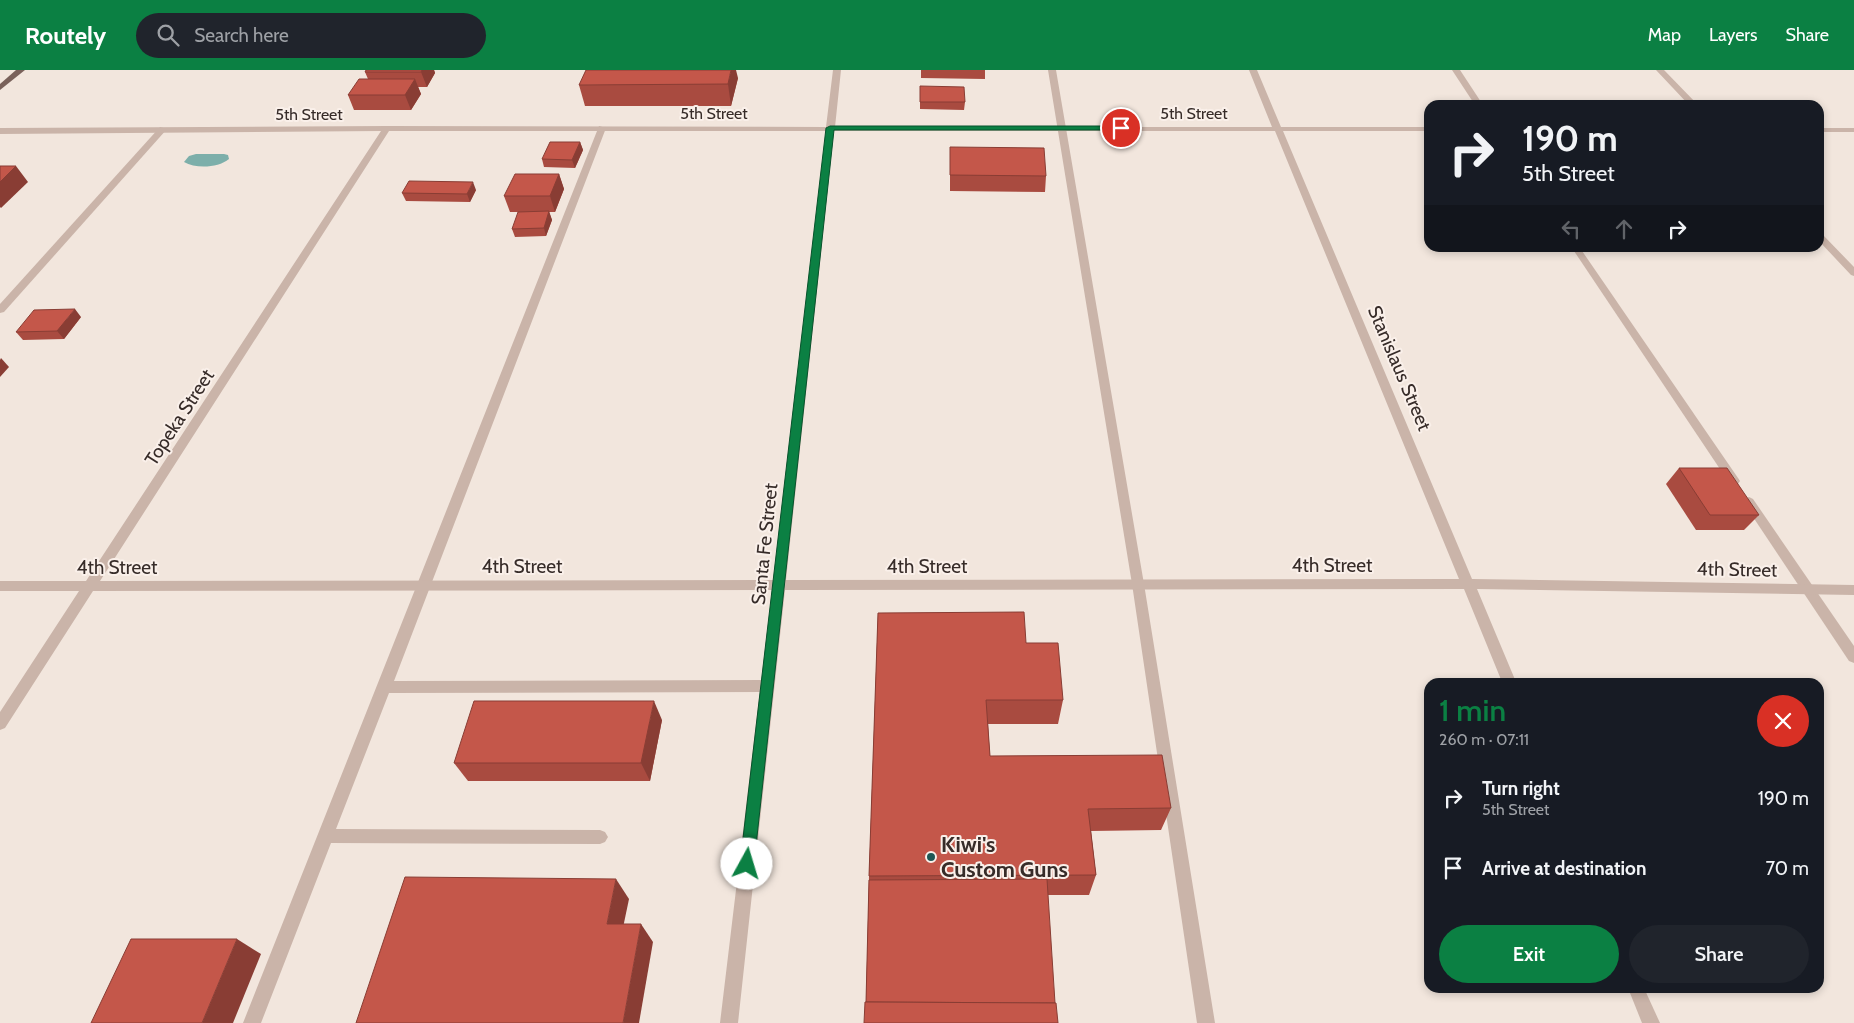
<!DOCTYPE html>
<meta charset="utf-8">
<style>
body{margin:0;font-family:Cabin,sans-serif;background:#20242c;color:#f1f3f6;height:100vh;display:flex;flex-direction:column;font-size:19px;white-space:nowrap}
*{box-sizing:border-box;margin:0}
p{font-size:16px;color:#9ea1a6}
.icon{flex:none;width:28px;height:28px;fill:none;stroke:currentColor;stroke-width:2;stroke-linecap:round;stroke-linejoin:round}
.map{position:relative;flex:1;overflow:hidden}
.side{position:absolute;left:1424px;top:608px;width:400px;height:315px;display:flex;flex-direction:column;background:#171b24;border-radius:15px;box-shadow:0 2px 8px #0003}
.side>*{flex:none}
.top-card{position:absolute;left:1424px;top:30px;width:400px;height:152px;border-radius:15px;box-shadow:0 2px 8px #0003;background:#171b24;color:#f1f3f6;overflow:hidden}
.pin{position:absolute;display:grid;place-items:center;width:42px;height:42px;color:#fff;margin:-21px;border:2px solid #fff;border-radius:50%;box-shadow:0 1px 5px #0007}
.me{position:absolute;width:55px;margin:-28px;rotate:6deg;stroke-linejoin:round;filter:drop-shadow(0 0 4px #0008)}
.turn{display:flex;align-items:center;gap:18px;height:105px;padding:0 15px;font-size:22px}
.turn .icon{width:65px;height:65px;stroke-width:2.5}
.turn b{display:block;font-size:35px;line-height:42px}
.lanes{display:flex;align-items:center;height:48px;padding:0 15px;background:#0003;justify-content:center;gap:25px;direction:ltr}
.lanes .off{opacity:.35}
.round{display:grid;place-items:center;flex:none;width:52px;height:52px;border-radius:26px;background:#20242c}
.headline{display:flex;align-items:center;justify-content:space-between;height:85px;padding:0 15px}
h1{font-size:30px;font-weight:600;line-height:38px;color:#0b8043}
.cta{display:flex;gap:10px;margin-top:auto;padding:10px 15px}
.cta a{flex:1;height:58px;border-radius:30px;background:#0b8043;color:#fff;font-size:20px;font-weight:600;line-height:58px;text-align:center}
.cta a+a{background:#20242c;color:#f1f3f6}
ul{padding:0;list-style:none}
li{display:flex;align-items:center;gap:15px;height:70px;padding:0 15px}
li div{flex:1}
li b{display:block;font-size:19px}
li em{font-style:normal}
header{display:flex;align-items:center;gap:30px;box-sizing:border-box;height:70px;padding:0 25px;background:#0b8043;color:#fff}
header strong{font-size:24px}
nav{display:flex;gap:28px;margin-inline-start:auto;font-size:18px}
.search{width:350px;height:45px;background:#20242c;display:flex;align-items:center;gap:12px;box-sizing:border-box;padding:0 18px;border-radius:28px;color:#9ea1a6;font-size:19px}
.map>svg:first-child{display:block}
</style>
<header>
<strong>Routely</strong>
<div class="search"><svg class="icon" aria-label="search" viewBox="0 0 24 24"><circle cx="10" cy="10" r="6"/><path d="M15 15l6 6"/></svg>Search here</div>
<nav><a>Map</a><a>Layers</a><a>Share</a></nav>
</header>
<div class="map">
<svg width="1854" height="953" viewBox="0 0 1854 953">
<rect width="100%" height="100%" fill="#f2e6dd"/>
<path fill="#7dafaa" d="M196 84H224L228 85 229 89C218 98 196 99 184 92L189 86Z"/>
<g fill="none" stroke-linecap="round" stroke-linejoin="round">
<g fill="#cab4a9" fill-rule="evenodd">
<polygon points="1048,0 1056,0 1144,514 1215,953 1197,953 1132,514"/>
<polygon points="1452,0 1460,0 1483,35 1475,35"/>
<polygon points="599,56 606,58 394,611 767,610 772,612 774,616 772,620 767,622 389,623 336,759 600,760 605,762 608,767 605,772 600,774 331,773 261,953 243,953"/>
<polygon points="160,57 167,59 4,242 0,243 0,234"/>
<polygon points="1572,178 1580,178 1738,408 1740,411 1738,414 1730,414"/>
<polygon points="1749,427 1753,429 1854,576 1854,593 1849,591 1743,432 1745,429"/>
</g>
<g fill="#cab4a9" fill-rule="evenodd">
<path d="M833 0H841L835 57H1272L1249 0H1257L1281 57H1429V61H1283L1472 509 1854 515V525L1477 519 1516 612H1502L1464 519 785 520 738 953H720L772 520 93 521 5 658 0 660V642L79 521H0V511H86L381 61 0 64V58L387 56 826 57ZM389 61H826L773 510 100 511ZM834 61H1275L1459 509 786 510Z"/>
<polygon points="1656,0 1664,0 1698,35 1689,35"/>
<rect x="1819" y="58" width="35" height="4"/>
<polygon points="1819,163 1822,164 1854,197 1854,206 1851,205 1819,171"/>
<polygon points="1628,918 1644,918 1660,953 1642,953"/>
</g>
<polygon fill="#79615a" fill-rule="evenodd" points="16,0 25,0 0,20 0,14"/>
</g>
<g fill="#a94b40">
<polygon points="434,0 435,3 427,17 418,17 421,24 411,40 354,40 348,25 368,9 365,2"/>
<polygon points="921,0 985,0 985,9 921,8"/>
<polygon points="738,8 731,36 585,36 579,15"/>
<polygon points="920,16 965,32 964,40 920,39"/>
<polygon points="580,72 583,80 575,98 544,97 542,89"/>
<polygon points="950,77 1046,106 1045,122 950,121"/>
<polygon points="559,104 564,119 555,142 549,142 552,150 546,166 515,167 512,159 535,142 510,142 504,126"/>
<polygon points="476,120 470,132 406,131 402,123"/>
<polygon points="81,247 64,269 23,270 16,262"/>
<polygon points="1679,398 1759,445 1744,460 1696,460 1666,414"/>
<polygon points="878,543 1026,573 1063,630 1058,654 988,654 990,686 1171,738 1161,760 1091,761 1096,805 1089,825 1048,825 866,932 869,806"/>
<polygon points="662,650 650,711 468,711 454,693"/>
</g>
<g fill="#893d34">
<polygon points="422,0 434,0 435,3 427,17 421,2"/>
<polygon points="731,0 736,0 738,8 731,36 728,14"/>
<polygon points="415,9 421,24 411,40 405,25"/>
<polygon points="580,72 583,80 575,98 572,90"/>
<polygon points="16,96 28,112 1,138 0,137 0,112"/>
<polygon points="559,104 564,119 555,142 550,126"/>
<polygon points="473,112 476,120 470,132 467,124"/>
<polygon points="549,141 552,150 546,166 544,158"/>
<polygon points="75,239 81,247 64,269 57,261"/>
<polygon points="1,288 9,297 0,307 0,290"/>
<polygon points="654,631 662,650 650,711 641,693"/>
<polygon points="616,809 629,829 620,872 607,854"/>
<polygon points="641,854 653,872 639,953 623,953"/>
<polygon points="237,869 261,884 233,953 202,953"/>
</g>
<g fill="#c4574a" stroke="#893d34">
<polygon points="366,0 422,0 421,2 365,2"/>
<polygon points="586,0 731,0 728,14 579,15"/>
<polygon points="359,9 415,9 405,25 348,25"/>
<polygon points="920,16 964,17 965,32 920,32"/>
<polygon points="550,72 580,72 572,90 542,89"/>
<polygon points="950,77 1044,78 1046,106 950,105"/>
<polygon points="0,96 16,96 0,112"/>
<polygon points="515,104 559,104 550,126 504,126"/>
<polygon points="409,111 473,112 467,124 402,123"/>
<polygon points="549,141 544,158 512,159 518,142"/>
<polygon points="75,239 57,261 16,262 34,240"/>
<polygon points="1679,398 1727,398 1759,445 1710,445"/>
<polygon points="1024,542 1026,573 1058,573 1063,630 986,630 990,686 1162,685 1171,738 1088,739 1096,805 869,806 878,543"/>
<polygon points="474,631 654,631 641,693 454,693"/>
<polygon points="405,807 616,809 607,854 641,854 623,953 356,953"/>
<polygon points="1047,809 1055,933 866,932 869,810"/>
<polygon points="131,869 237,869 202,953 91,953"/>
<polygon points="865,932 1056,933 1058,953 864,953"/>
</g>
<polygon fill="#0b8043" stroke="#07532c" points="1121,56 1124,57 1124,60 834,60 754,794 752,799 747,801 742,799 740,794 826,58 830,56"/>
<circle fill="#1f5855" stroke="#faf0ea" stroke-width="2" cx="931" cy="787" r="5"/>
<g text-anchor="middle" stroke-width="4" stroke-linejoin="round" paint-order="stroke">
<g font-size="16" fill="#372c29" stroke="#faf0ea">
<text x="714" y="49">5th Street</text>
<text x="1194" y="49">5th Street</text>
<text x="309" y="50">5th Street</text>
</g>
<g font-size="19" fill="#372c29" stroke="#faf0ea">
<text transform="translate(1400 298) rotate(67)" y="7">Stanislaus Street</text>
<text transform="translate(179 347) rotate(-57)" y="7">Topeka Street</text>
<text transform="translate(764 474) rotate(-84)" y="7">Santa Fe Street</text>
<text x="1332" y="502">4th Street</text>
<text x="522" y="503">4th Street</text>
<text x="927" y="503">4th Street</text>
<text x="117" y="504">4th Street</text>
<text transform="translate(1737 499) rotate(1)" y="7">4th Street</text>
</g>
<g font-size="22" font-weight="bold" fill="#372c29" stroke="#faf0ea" text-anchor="start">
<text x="941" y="782">Kiwi's<tspan x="941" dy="25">Custom Guns</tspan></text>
</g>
</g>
</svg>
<div class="pin" style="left:1121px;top:58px;background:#d93025"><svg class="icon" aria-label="arrive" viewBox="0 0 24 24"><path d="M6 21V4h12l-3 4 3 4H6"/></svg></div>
<svg class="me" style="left:747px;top:794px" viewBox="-20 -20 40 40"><circle r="19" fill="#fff"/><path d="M0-13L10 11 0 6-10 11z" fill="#0b8043"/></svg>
<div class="top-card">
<div class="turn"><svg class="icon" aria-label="right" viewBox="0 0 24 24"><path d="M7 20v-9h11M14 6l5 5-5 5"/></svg><div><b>190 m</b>5th Street</div></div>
<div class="lanes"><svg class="icon off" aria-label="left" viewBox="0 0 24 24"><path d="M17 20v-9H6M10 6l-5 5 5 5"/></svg><svg class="icon off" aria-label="ahead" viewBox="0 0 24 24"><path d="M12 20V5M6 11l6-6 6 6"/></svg><svg class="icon" aria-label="right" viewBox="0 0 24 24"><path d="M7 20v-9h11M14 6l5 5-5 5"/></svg></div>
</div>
<section class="side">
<div class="headline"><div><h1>1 min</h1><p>260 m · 07:11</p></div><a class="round" style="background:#d93025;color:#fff"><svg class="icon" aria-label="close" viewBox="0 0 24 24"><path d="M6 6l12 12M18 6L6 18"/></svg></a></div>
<ul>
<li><svg class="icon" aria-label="right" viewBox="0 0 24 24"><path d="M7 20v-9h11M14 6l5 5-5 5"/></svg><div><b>Turn right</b><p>5th Street</p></div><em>190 m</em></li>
<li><svg class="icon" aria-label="arrive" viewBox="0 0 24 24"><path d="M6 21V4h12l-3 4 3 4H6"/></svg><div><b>Arrive at destination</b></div><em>70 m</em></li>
</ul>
<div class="cta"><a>Exit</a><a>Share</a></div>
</section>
</div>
